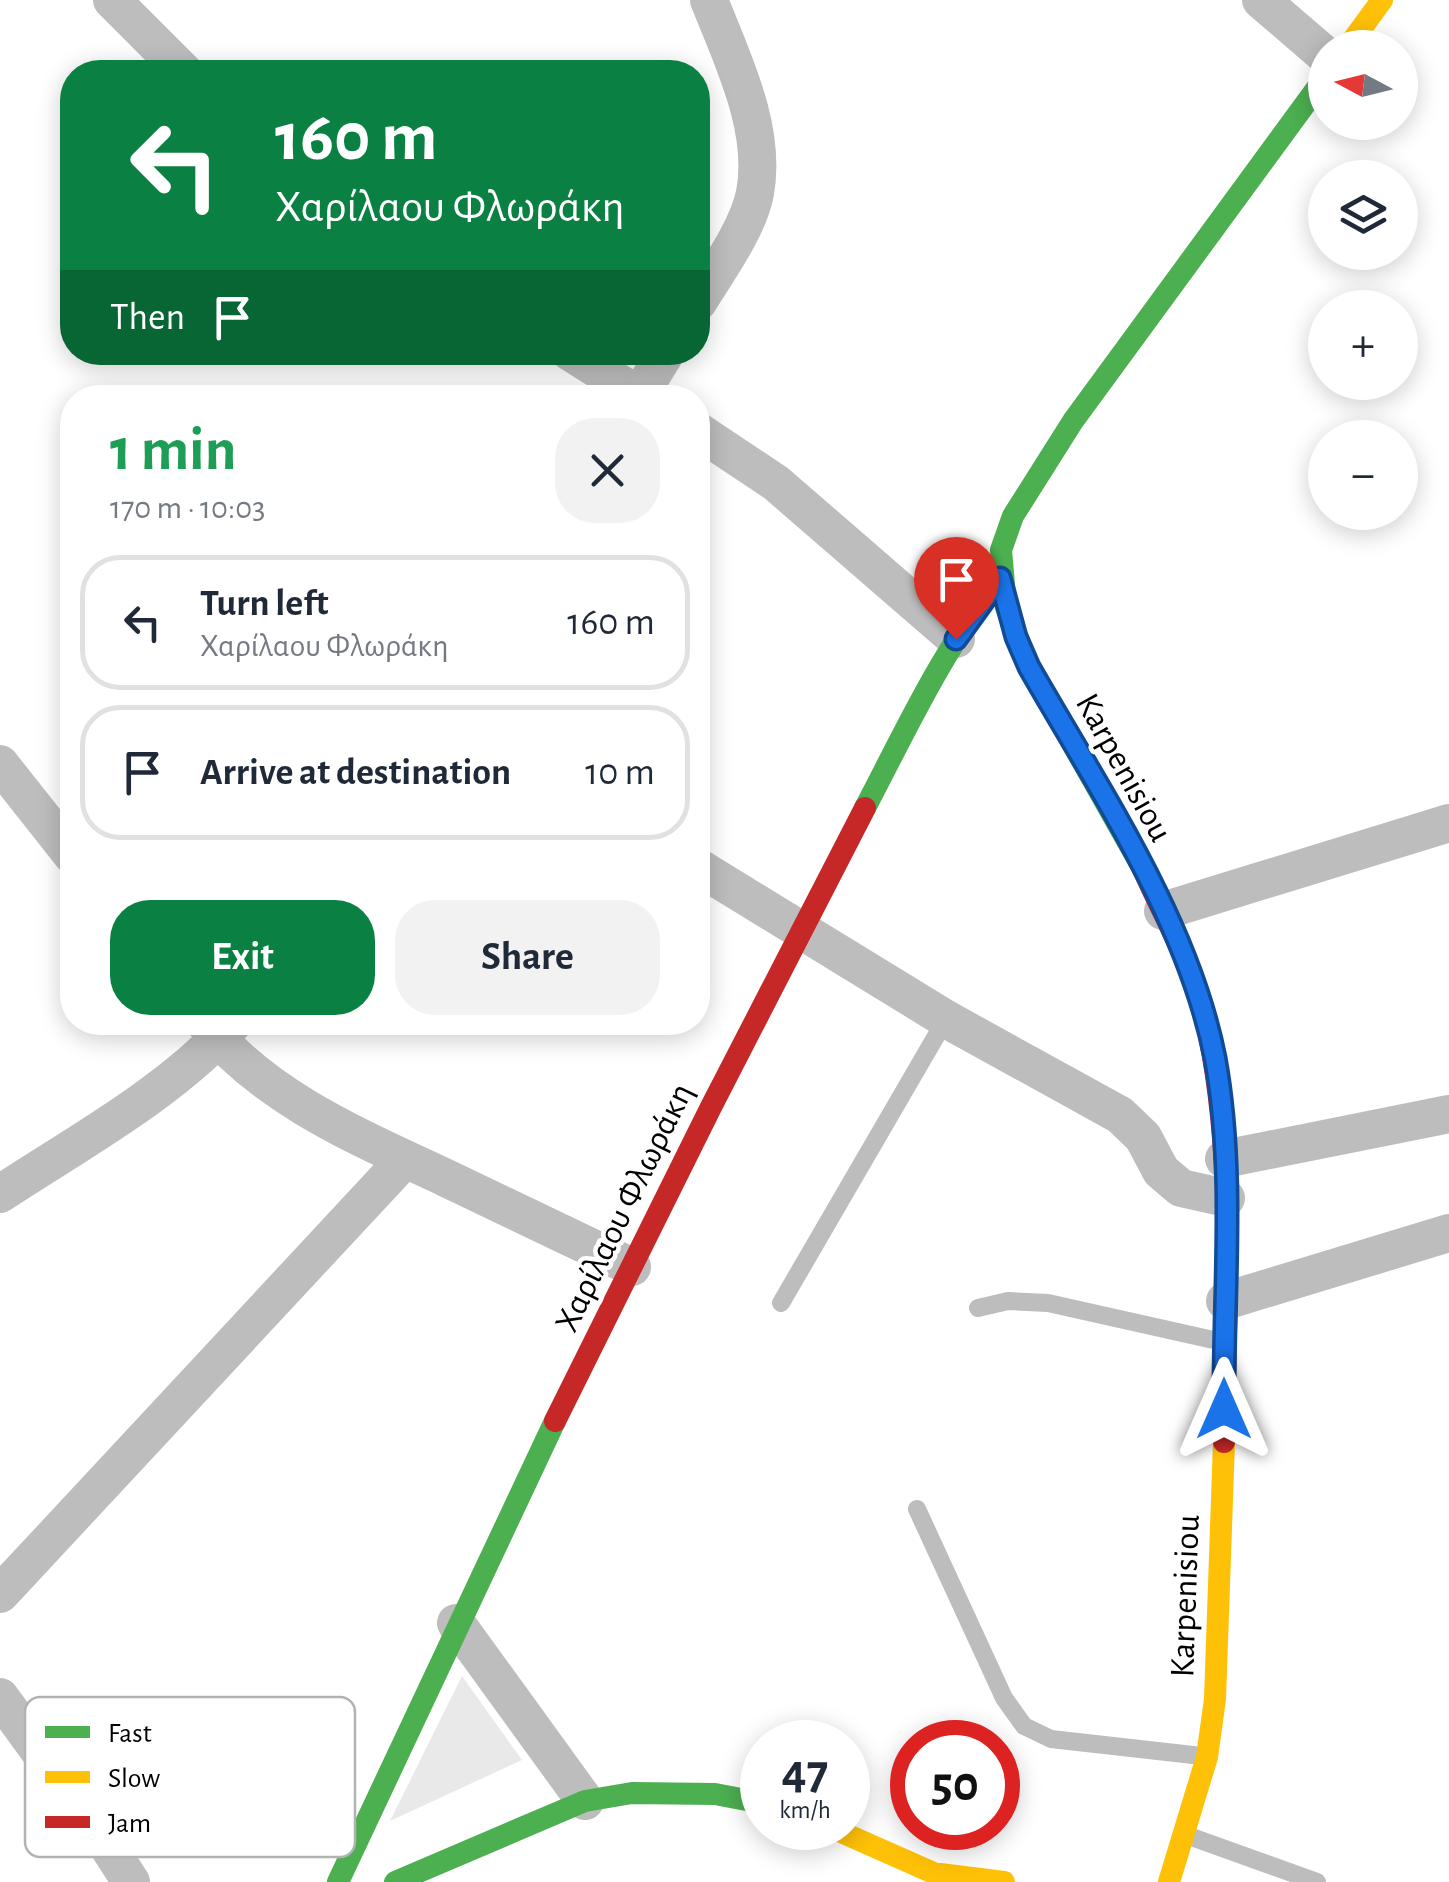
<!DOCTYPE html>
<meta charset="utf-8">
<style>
body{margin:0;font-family:"Alegreya Sans",sans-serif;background:#f2f2f3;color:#1f2937;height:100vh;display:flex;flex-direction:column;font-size:38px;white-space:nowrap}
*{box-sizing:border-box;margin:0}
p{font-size:32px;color:#747a83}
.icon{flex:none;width:55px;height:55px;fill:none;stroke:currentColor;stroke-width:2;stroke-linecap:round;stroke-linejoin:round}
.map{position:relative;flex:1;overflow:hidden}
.drawer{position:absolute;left:60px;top:385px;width:650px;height:650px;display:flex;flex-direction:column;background:#fff;border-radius:40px;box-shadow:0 5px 25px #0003}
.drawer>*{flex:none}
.hud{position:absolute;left:60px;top:60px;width:650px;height:305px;border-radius:40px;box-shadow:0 5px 25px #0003;background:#0b8043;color:#fff;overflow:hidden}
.needle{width:65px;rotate:277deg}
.controls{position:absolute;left:1308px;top:30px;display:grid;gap:20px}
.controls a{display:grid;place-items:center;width:110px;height:110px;border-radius:50%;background:#fff;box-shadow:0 5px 25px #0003;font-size:50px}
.speed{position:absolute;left:740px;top:1720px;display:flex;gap:20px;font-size:50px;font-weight:700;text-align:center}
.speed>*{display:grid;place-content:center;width:130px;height:130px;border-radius:50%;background:#fff;box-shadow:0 5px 25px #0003;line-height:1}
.speed small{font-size:25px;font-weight:400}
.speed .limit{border:15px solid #d22;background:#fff;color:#111}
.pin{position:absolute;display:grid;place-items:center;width:85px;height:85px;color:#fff;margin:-102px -42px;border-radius:50% 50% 50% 0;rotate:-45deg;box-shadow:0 0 10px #0007}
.pin .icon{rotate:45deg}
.me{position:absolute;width:110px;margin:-55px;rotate:0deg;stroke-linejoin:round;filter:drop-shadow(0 0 8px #0008)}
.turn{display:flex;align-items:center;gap:35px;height:210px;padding:0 50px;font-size:45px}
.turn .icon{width:130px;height:130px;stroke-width:2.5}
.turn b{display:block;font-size:70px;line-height:85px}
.then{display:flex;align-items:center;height:95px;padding:0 50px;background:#0003;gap:20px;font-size:38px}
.round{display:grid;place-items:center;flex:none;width:105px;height:105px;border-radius:40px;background:#f2f2f3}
.headline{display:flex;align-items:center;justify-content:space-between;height:170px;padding:0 50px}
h1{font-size:60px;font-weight:600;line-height:75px;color:#1e9e55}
.cta{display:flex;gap:20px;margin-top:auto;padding:20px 50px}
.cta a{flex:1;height:115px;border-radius:40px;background:#0b8043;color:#fff;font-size:40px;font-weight:600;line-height:115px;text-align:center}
.cta a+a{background:#f2f2f3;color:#1f2937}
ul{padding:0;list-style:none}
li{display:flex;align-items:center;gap:30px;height:135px;margin:0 20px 15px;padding:0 30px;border:5px solid #e0e1e3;border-radius:40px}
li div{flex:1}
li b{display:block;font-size:38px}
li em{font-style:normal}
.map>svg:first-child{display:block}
</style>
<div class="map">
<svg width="1449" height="1882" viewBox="0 0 1449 1882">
<rect width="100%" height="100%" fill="#fff"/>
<polygon fill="#e9e9e9" points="462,1676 522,1760 390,1821"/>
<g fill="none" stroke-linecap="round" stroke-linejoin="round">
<g stroke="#bdbdbd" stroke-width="18">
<polyline points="781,1303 946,1019"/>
<polyline points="978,1308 1008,1301 1048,1303 1218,1341"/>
<polyline points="917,1509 1004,1698 1024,1726 1051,1739 1202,1756"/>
<polyline points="1186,1835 1317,1882"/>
</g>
<g stroke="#bdbdbd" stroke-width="38">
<polyline points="112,0 184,72"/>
<polyline points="1261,0 1325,55"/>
<path d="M698 302C717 271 748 229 755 193 767 128 732 59 709 0"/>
<polyline points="570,352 643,398"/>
<polyline points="638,398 666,352"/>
<polyline points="698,431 776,483 956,639"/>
<polyline points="0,764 72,855"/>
<polyline points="698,867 946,1019 1120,1115 1143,1137 1161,1171 1181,1188 1226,1198"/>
<polyline points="1163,911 1449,823"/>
<path d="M204 1022C264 1098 361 1138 446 1178 508 1208 570 1237 632 1267"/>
<polyline points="1224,1159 1449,1114"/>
<path d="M0 1194C79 1142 170 1093 234 1022"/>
<polyline points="1225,1301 1449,1233"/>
<polyline points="0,1594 405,1159"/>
<polyline points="456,1623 585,1801"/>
<polyline points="0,1697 104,1840 131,1882"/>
</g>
<g stroke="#4caf50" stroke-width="22">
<path d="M865 808C906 730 944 646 1001 578"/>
<polyline points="1143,869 1029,667 1006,607 1001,550 1013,516 1073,421 1325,77"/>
<polyline points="338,1882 555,1421"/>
<polyline points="395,1882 585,1801 632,1793 715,1794 762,1803"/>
</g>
<g stroke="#ffc107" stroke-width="22">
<polyline points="1347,48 1382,0"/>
<polyline points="832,1828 954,1882"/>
<polyline points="940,1874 1004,1882"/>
<polyline points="1169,1882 1207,1757 1215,1699 1224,1442"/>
</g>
<g stroke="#c62828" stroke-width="22">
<path d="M1143 869C1164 917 1193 966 1205 1017 1237 1155 1225 1301 1224 1442"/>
<polyline points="555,1421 711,1107 865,808"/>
</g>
</g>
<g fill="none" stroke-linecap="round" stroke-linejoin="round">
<g stroke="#114b97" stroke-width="25">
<path id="route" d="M956 639 1000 578 1016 637 1029 667C1098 788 1188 920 1215 1058 1236 1172 1223 1293 1224 1409"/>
</g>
<use href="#route" stroke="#1a73e8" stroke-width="18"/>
</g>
<g text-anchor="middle" stroke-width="9" stroke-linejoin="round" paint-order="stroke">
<g font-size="35" fill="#000" stroke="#fff">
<text transform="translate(1125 767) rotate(61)" y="12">Karpenisiou</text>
<text transform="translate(623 1207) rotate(-64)" y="12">Χαρίλαου Φλωράκη</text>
<text transform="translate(1184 1596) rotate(-88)" y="12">Karpenisiou</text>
</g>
</g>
<rect x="25" y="1697" width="330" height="160" rx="15" fill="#fff" stroke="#b2b2b2" stroke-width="2.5"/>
<rect x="45" y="1726" width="45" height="12" fill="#4caf50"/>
<rect x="45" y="1771" width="45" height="12" fill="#ffc107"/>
<rect x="45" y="1816" width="45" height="12" fill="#c62828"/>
<g font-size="28" fill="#000">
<text x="108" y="1742">Fast</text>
<text x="108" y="1787">Slow</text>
<text x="108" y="1832">Jam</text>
</g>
</svg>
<div class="controls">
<a><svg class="needle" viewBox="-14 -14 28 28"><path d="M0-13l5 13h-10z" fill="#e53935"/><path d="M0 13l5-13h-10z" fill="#747a83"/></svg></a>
<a><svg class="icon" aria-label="layers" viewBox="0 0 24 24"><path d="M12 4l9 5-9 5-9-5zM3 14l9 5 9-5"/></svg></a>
<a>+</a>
<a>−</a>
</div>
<div class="speed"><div>47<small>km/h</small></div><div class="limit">50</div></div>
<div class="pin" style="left:956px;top:639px;background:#d93025"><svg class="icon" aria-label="arrive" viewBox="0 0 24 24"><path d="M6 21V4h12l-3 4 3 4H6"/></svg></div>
<svg class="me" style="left:1224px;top:1409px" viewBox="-20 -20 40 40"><path d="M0-17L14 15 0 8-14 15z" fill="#1a73e8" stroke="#fff" stroke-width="4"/></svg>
<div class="hud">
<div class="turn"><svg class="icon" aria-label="left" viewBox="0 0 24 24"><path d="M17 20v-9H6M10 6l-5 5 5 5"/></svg><div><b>160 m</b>Χαρίλαου Φλωράκη</div></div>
<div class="then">Then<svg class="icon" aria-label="arrive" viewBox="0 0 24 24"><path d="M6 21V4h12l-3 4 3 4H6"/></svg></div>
</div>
<section class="drawer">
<div class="headline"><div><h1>1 min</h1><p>170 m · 10:03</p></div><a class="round"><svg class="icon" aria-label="close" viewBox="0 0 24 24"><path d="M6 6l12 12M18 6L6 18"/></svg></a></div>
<ul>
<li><svg class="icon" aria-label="left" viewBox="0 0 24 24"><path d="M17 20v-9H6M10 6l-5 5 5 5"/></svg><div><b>Turn left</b><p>Χαρίλαου Φλωράκη</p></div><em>160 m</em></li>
<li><svg class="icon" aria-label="arrive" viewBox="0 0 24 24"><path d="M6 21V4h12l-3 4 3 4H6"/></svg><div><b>Arrive at destination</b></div><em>10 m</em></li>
</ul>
<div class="cta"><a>Exit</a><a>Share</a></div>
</section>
</div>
